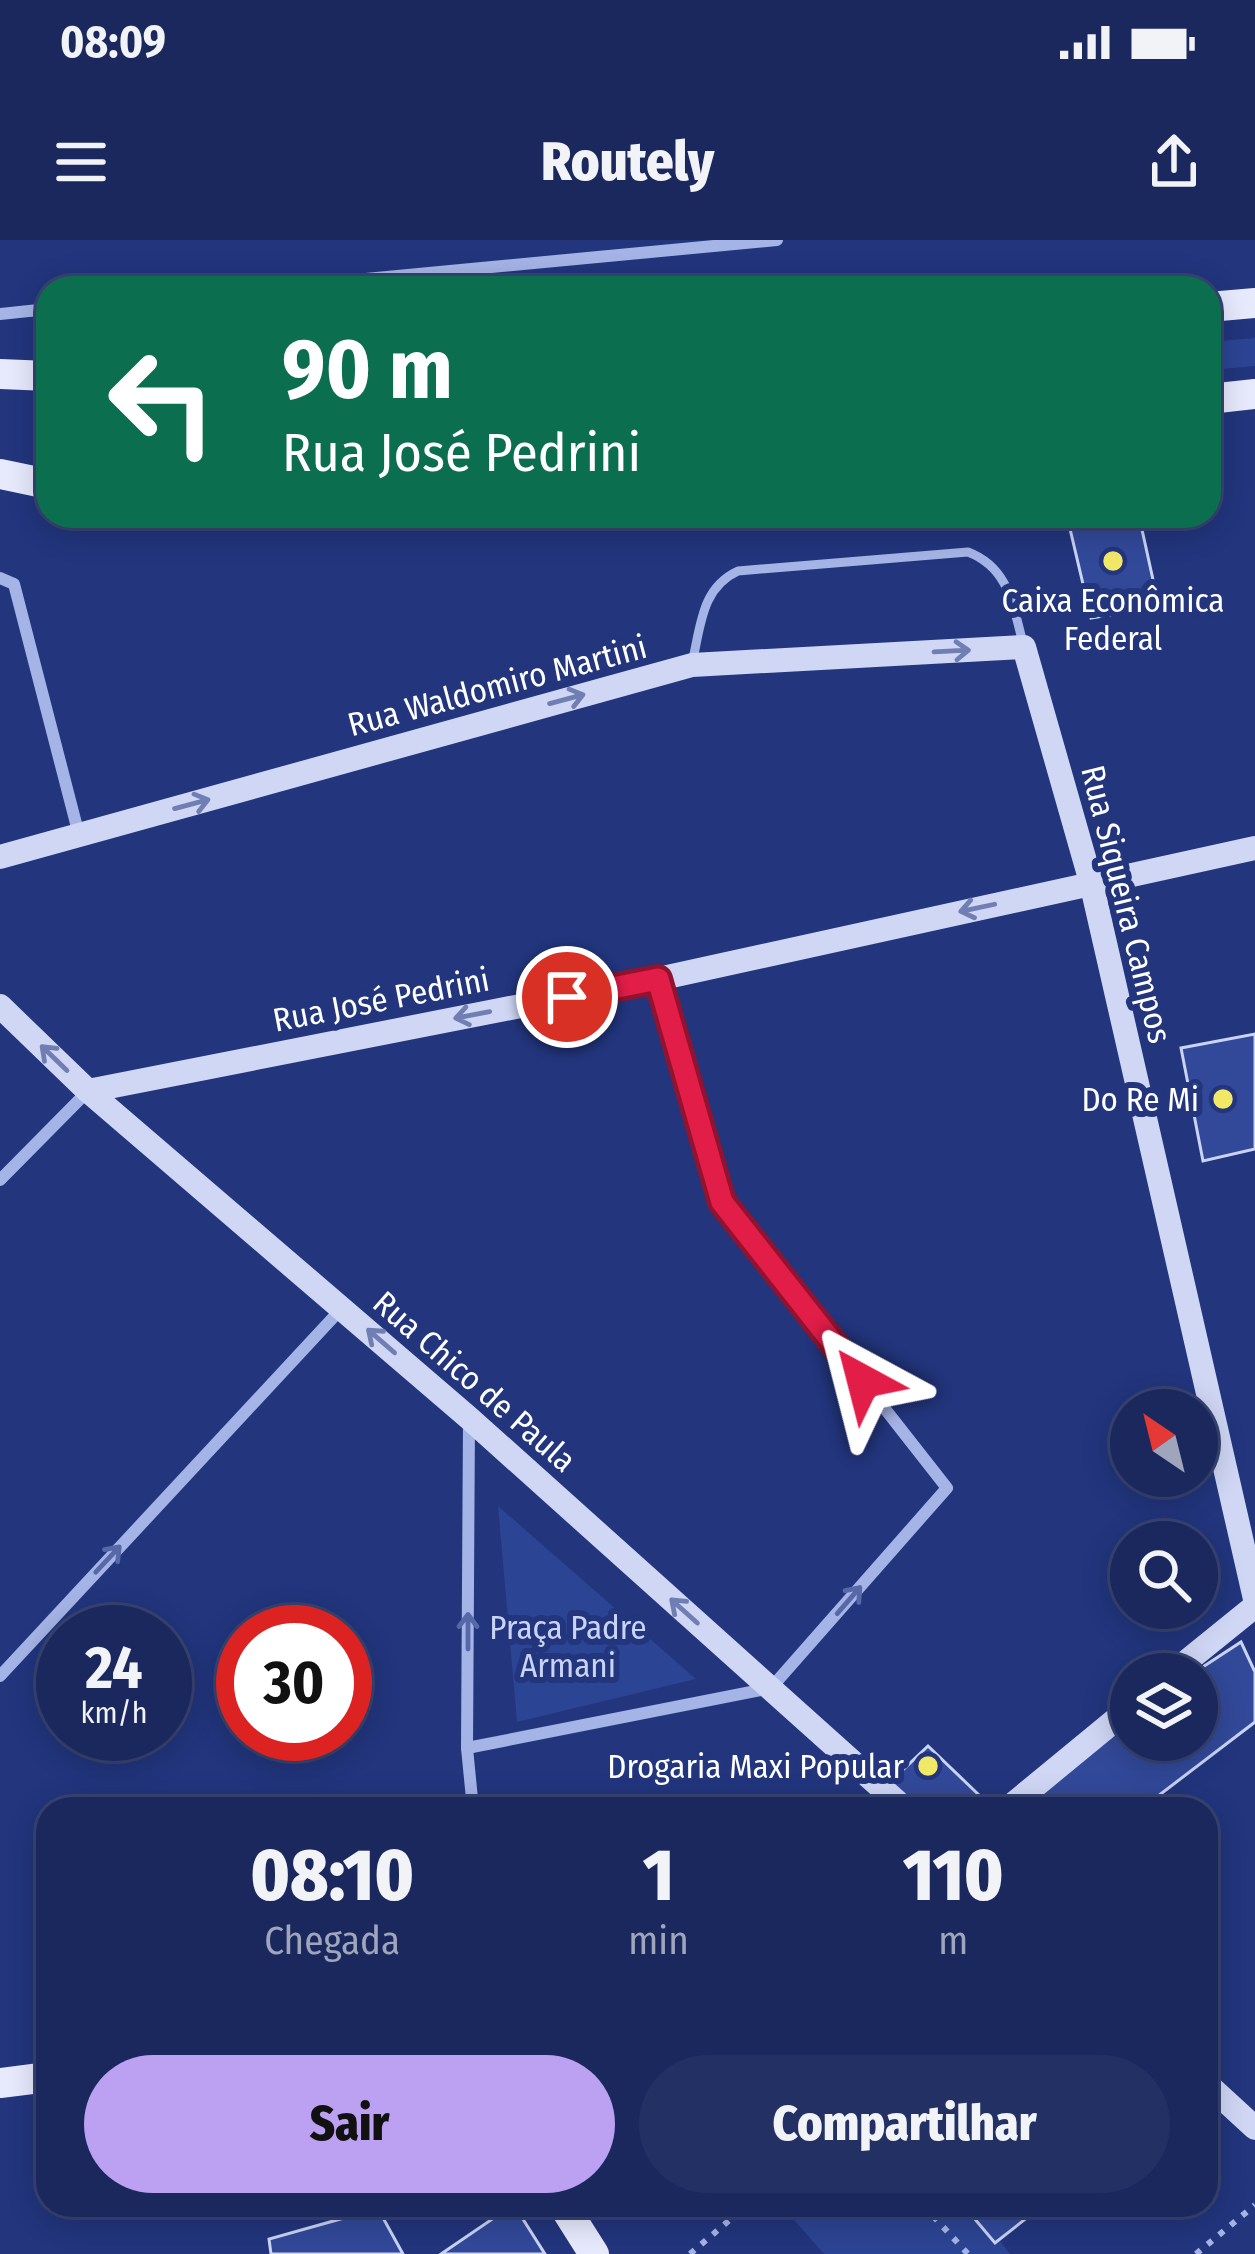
<!DOCTYPE html>
<html lang="pt">
<meta charset="utf-8">
<style>
body{margin:0;font-family:"Fira Sans Condensed",sans-serif;background:#233064;color:#f1f3f6;height:100vh;display:flex;flex-direction:column;font-size:45px;white-space:nowrap}
*{box-sizing:border-box;margin:0}
p{font-size:39px;color:#9fa6bc}
.icon{flex:none;width:66px;height:66px;fill:none;stroke:currentColor;stroke-width:2;stroke-linecap:round;stroke-linejoin:round}
.map{position:relative;flex:1;overflow:hidden}
.side{position:absolute;left:36px;top:1557px;width:1182px;height:420px;display:flex;flex-direction:column;background:#1a285e;border-radius:36px;box-shadow:0 6px 30px #0003,0 0 0 3px #384473}
.side>*{flex:none}
.guide{position:absolute;left:36px;top:36px;width:1185px;height:252px;border-radius:36px;box-shadow:0 6px 30px #0003,0 0 0 3px #384473;background:#0b6e4f;color:#fff;overflow:hidden}
.needle{width:78px;rotate:325deg}
.tools{position:absolute;left:1110px;top:1149px;display:grid;gap:24px}
.tools a{display:grid;place-items:center;width:108px;height:108px;border-radius:50%;background:#1a285e;box-shadow:0 6px 30px #0003,0 0 0 3px #384473;font-size:60px}
.speed{position:absolute;left:36px;top:1365px;display:flex;gap:24px;font-size:60px;font-weight:700;text-align:center}
.speed>*{display:grid;place-content:center;width:156px;height:156px;border-radius:50%;background:#1a285e;box-shadow:0 6px 30px #0003,0 0 0 3px #384473;line-height:1}
.speed small{font-size:30px;font-weight:400}
.speed .limit{border:18px solid #d22;background:#fff;color:#111}
.pin{position:absolute;display:grid;place-items:center;width:102px;height:102px;color:#fff;margin:-51px;border:6px solid #fff;border-radius:50%;box-shadow:0 3px 12px #0007}
.me{position:absolute;width:132px;margin:-66px;rotate:322deg;stroke-linejoin:round;filter:drop-shadow(0 0 9px #0008)}
.turn{display:flex;align-items:center;gap:42px;height:252px;padding:0 48px;font-size:54px}
.turn .icon{width:156px;height:156px;stroke-width:2.5}
.turn b{display:block;font-size:84px;line-height:102px}
.eta{display:flex;justify-content:space-evenly;align-items:center;height:204px;text-align:center}
.eta b{font-size:72px;font-weight:800;line-height:84px}
.cta{display:flex;gap:24px;margin-top:auto;padding:24px 48px}
.cta a{flex:1;height:138px;border-radius:72px;background:#bca0f2;color:#111;font-size:48px;font-weight:800;line-height:138px;text-align:center}
.cta a+a{background:#233064;color:#f1f3f6}
.status{display:flex;justify-content:space-between;align-items:center;height:84px;padding:0 60px;background:#1a285e;direction:ltr}
.status svg{height:33px;fill:currentColor}
header{display:flex;justify-content:space-between;align-items:center;height:156px;padding:0 48px;background:#1a285e;font-size:54px;font-weight:800}
.map>svg:first-child{display:block}
</style>
<div class="status"><b>08:09</b><svg viewBox="0 0 49 12"><path d="M0 12V9h3v3zM5 12V6h3v6zM10 12V3h3v9zM15 12V0h3v12zM26 1h20v11H26zM47 4h2v5h-2z"/></svg></div>
<header><svg class="icon" aria-label="menu" viewBox="0 0 24 24"><path d="M4 6h16M4 12h16M4 18h16"/></svg>Routely<svg class="icon" aria-label="share" viewBox="0 0 24 24"><path d="M12 15V3M7 8l5-5 5 5M5 13v7h14v-7"/></svg></header>
<div class="map">
<svg width="1255" height="2014" viewBox="0 0 1255 2014">
<rect width="100%" height="100%" fill="#22357d"/>
<g fill="#2c4494">
<polygon points="1255,98 1255,126 1209,130 1209,102"/>
<polygon points="498,1266 696,1439 517,1482"/>
<polygon points="781,1965 973,1965 1010,2014 824,2014"/>
</g>
<g fill="#32499a" stroke="#c9d3f5" stroke-width="3">
<polygon points="1067,276 1139,276 1159,367 1091,378"/>
<polygon points="1255,794 1255,909 1203,921 1181,808"/>
<polygon points="1241,1402 1255,1432 1255,1482 1141,1569 1022,1569 1131,1479 1131,1500 1197,1500 1197,1434 1192,1434"/>
<polygon points="928,1506 980,1556 961,1569 913,1569 886,1546"/>
<polygon points="345,1965 380,1965 377,1967 403,2014 271,2014 269,1999 344,1978"/>
<polygon points="514,1965 545,2014 441,2014 513,1965"/>
<polygon points="963,1965 1043,1965 995,2003"/>
</g>
<g fill="none" stroke-linecap="round" stroke-linejoin="round">
<g stroke="#a5b4e6" stroke-width="6" stroke-dasharray="6 9" stroke-linecap="butt">
<polyline points="923,1965 968,2014"/>
<polyline points="690,2014 747,1965"/>
<polyline points="1196,2014 1255,1965"/>
</g>
<path stroke="#a5b4e6" stroke-width="9" d="M692 423C701 386 701 348 738 331L968 312C1010 328 1013 367 1024 407"/>
<g stroke="#a5b4e6" stroke-width="12">
<polyline points="271,48 777,0"/>
<polyline points="0,74 48,69"/>
<polyline points="0,338 14,344 79,595"/>
<polyline points="0,940 87,852"/>
<polyline points="469,1180 467,1508 473,1569"/>
<polyline points="0,1436 342,1068"/>
<polyline points="467,1508 771,1448 947,1248 722,961 658,739"/>
</g>
<g stroke="#cfd7f5" stroke-width="24">
<polyline points="0,617 692,425 1024,407 1091,642 1255,1359"/>
<polyline points="0,766 88,851 469,1178 905,1569"/>
<polyline points="88,851 658,739 1255,608"/>
<polyline points="1171,1434 1255,1366"/>
<polyline points="1007,1569 1131,1467"/>
<polyline points="1206,1843 1255,1888"/>
</g>
<g stroke="#e7eafd" stroke-width="30">
<polyline points="1209,67 1255,63"/>
<polyline points="0,134 48,136"/>
<polyline points="1209,159 1255,154"/>
<polyline points="0,234 48,244"/>
<polyline points="0,1843 48,1837"/>
<polyline points="563,1965 594,2014"/>
</g>
</g>
<defs><path id="oneway-shaft" d="M-6 0H5M1.5-3L5.5 0L1.5 3" fill="none" stroke-width="1.6" stroke-linecap="round" stroke-linejoin="round" transform="scale(3)"/></defs>
<g stroke="#707eb3">
<use href="#oneway-shaft" transform="translate(952 411) rotate(-3)"/>
<use href="#oneway-shaft" transform="translate(567 459) rotate(-15)"/>
<use href="#oneway-shaft" transform="translate(192 564) rotate(-15)"/>
<use href="#oneway-shaft" transform="translate(977 668) rotate(168)"/>
<use href="#oneway-shaft" transform="translate(472 775) rotate(169)"/>
<use href="#oneway-shaft" transform="translate(54 818) rotate(-136)"/>
<use href="#oneway-shaft" transform="translate(381 1101) rotate(-139)"/>
<use href="#oneway-shaft" transform="translate(684 1371) rotate(-138)"/>
</g>
<g stroke="#5668a7">
<use href="#oneway-shaft" transform="translate(108 1319) rotate(-47)"/>
<use href="#oneway-shaft" transform="translate(849 1360) rotate(-49)"/>
<use href="#oneway-shaft" transform="translate(468 1391) rotate(-90)"/>
</g>
<g fill="none" stroke-linecap="round" stroke-linejoin="round">
<g stroke="#92132f" stroke-width="30">
<polyline id="route" points="567,757 658,739 722,962 863,1141"/>
</g>
<use href="#route" stroke="#e11d48" stroke-width="21"/>
</g>
<g fill="#f2e868" stroke="#22357d" stroke-width="4.5">
<circle cx="1113" cy="321" r="12"/>
<circle cx="1223" cy="859" r="12"/>
<circle cx="928" cy="1526" r="12"/>
</g>
<g text-anchor="middle" stroke-width="12" stroke-linejoin="round" paint-order="stroke">
<g font-size="33" fill="#fff" stroke="#22357d" text-anchor="end">
<text x="1113" y="372" text-anchor="middle">Caixa Econômica<tspan x="1113" dy="38">Federal</tspan></text>
<text x="1199" y="871">Do Re Mi</text>
<text x="904" y="1538">Drogaria Maxi Popular</text>
</g>
<g font-size="33" fill="#fff" stroke="#22357d">
<text transform="translate(497 445) rotate(-15)" y="12">Rua Waldomiro Martini</text>
<text transform="translate(1127 664) rotate(76)" y="12">Rua Siqueira Campos</text>
<text transform="translate(381 759) rotate(-11)" y="12">Rua José Pedrini</text>
<text transform="translate(475 1141) rotate(41)" y="12">Rua Chico de Paula</text>
</g>
<g font-size="33" fill="#c9d3f5" stroke="#22357d">
<text x="568" y="1399">Praça Padre<tspan x="568" dy="38">Armani</tspan></text>
</g>
</g>
</svg>
<div class="tools">
<a><svg class="needle" viewBox="-14 -14 28 28"><path d="M0-13l5 13h-10z" fill="#e53935"/><path d="M0 13l5-13h-10z" fill="#9fa6bc"/></svg></a>
<a><svg class="icon" aria-label="search" viewBox="0 0 24 24"><circle cx="10" cy="10" r="6"/><path d="M15 15l6 6"/></svg></a>
<a><svg class="icon" aria-label="layers" viewBox="0 0 24 24"><path d="M12 4l9 5-9 5-9-5zM3 14l9 5 9-5"/></svg></a>
</div>
<div class="speed"><div>24<small>km/h</small></div><div class="limit">30</div></div>
<div class="pin" style="left:567px;top:757px;background:#d93025"><svg class="icon" aria-label="arrive" viewBox="0 0 24 24"><path d="M6 21V4h12l-3 4 3 4H6"/></svg></div>
<svg class="me" style="left:863px;top:1141px" viewBox="-20 -20 40 40"><path d="M0-17L14 15 0 8-14 15z" fill="#e11d48" stroke="#fff" stroke-width="4"/></svg>
<div class="guide">
<div class="turn"><svg class="icon" aria-label="left" viewBox="0 0 24 24"><path d="M17 20v-9H6M10 6l-5 5 5 5"/></svg><div><b>90 m</b>Rua José Pedrini</div></div>
</div>
<section class="side">
<div class="eta">
<div><b>08:10</b><p>Chegada</p></div>
<div><b>1</b><p>min</p></div>
<div><b>110</b><p>m</p></div>
</div>
<div class="cta"><a>Sair</a><a>Compartilhar</a></div>
</section>
</div>
